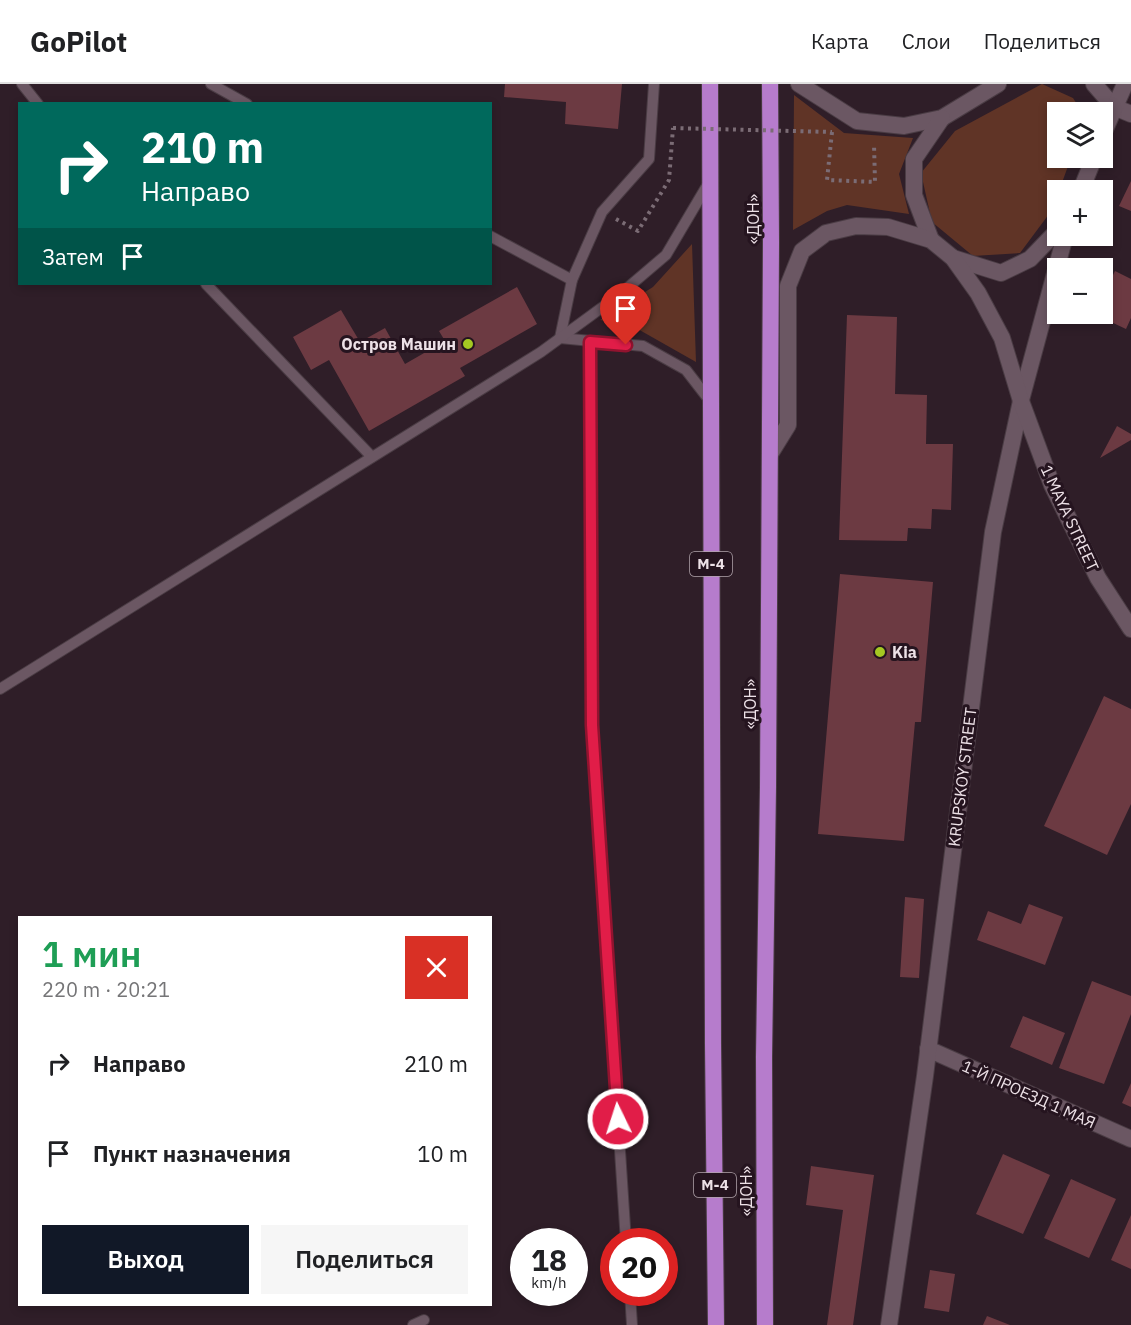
<!DOCTYPE html>
<html lang="ru">
<meta charset="utf-8">
<style>
body{margin:0;font-family:"IBM Plex Sans",sans-serif;background:#f6f6f6;color:#202124;height:100vh;display:flex;flex-direction:column;font-size:22px;white-space:nowrap}
*{box-sizing:border-box;margin:0}
p{font-size:20px;color:#757577}
.icon{flex:none;width:33px;height:33px;fill:none;stroke:currentColor;stroke-width:2;stroke-linecap:round;stroke-linejoin:round}
.map{position:relative;flex:1;overflow:hidden}
.drawer{position:absolute;left:18px;top:832px;width:474px;height:390px;display:flex;flex-direction:column;background:#fff;border-radius:0px;box-shadow:0 3px 9px #0003}
.drawer>*{flex:none}
.guide{position:absolute;left:18px;top:18px;width:474px;height:183px;border-radius:0px;box-shadow:0 3px 9px #0003;background:#00695c;color:#fff;overflow:hidden}
.controls{position:absolute;left:1047px;top:18px;display:grid;gap:12px}
.controls a{display:grid;place-items:center;width:66px;height:66px;border-radius:0px;background:#fff;box-shadow:0 3px 9px #0003;font-size:30px}
.speed{position:absolute;left:510px;top:1144px;display:flex;gap:12px;font-size:30px;font-weight:700;text-align:center}
.speed>*{display:grid;place-content:center;width:78px;height:78px;border-radius:50%;background:#fff;box-shadow:0 3px 9px #0003;line-height:1}
.speed small{font-size:15px;font-weight:400}
.speed .limit{border:9px solid #d22;background:#fff;color:#111}
.pin{position:absolute;display:grid;place-items:center;width:51px;height:51px;color:#fff;margin:-62px -26px;border-radius:50% 50% 50% 0;rotate:-45deg;box-shadow:0 0 6px #0007}
.pin .icon{rotate:45deg}
.me{position:absolute;width:66px;margin:-33px;rotate:356deg;stroke-linejoin:round;filter:drop-shadow(0 0 4px #0008)}
.turn{display:flex;align-items:center;gap:21px;height:126px;padding:0 24px;font-size:27px}
.turn .icon{width:78px;height:78px;stroke-width:2.5}
.turn b{display:block;font-size:42px;line-height:51px}
.then{display:flex;align-items:center;height:57px;padding:0 24px;background:#0003;gap:12px;font-size:22px}
.round{display:grid;place-items:center;flex:none;width:63px;height:63px;border-radius:0px;background:#f6f6f6}
.headline{display:flex;align-items:center;justify-content:space-between;height:102px;padding:0 24px}
h1{font-size:36px;font-weight:600;line-height:45px;color:#1e9e55}
.action{display:flex;gap:12px;margin-top:auto;padding:12px 24px}
.action a{flex:1;height:69px;border-radius:0px;background:#111827;color:#fff;font-size:24px;font-weight:600;line-height:69px;text-align:center}
.action a+a{background:#f6f6f6;color:#202124}
ul{padding:0;list-style:none}
li{display:flex;align-items:center;gap:18px;height:90px;padding:0 24px}
li div{flex:1}
li b{display:block;font-size:22px}
li em{font-style:normal}
header{display:flex;align-items:center;gap:36px;box-sizing:border-box;height:84px;padding:0 30px;background:#fff;border-bottom:2px solid #e0e0e0}
header strong{font-size:28px}
nav{display:flex;gap:33px;margin-inline-start:auto;font-size:21px}
.map>svg:first-child{display:block}
</style>
<header>
<strong>GoPilot</strong>
<nav><a>Карта</a><a>Слои</a><a>Поделиться</a></nav>
</header>
<div class="map">
<svg width="1131" height="1241" viewBox="0 0 1131 1241">
<rect width="100%" height="100%" fill="#2f1e28"/>
<g fill="#603426">
<polygon points="1042,0 1073,14 1082,28 1058,28 1058,74 1071,74 1052,126 1020,169 973,172 932,138 921,89 955,47"/>
<polygon points="794,11 844,49 913,54 899,90 909,130 847,121 827,127 793,146"/>
<polygon points="692,160 696,278 636,244 600,236 653,203"/>
</g>
<g fill="#6c3a42">
<polygon points="505,0 622,0 618,45 565,40 566,18 504,13"/>
<polygon points="1131,97 1131,127 1119,122"/>
<polygon points="1115,187 1131,195 1131,234 1126,245 1094,230 1102,230 1102,213"/>
<polygon points="517,203 537,240 460,284 465,292 369,347 329,276 311,286 293,253 341,226 360,258 385,244 405,280 445,257 439,247"/>
<polygon points="847,231 897,233 895,310 927,311 926,360 953,360 951,426 932,425 931,445 908,444 907,457 839,456"/>
<polygon points="1117,342 1131,350 1131,356 1100,374"/>
<polygon points="840,490 933,498 921,638 915,638 904,757 818,750"/>
<polygon points="1104,612 1131,625 1131,720 1107,771 1044,742"/>
<polygon points="905,813 924,815 919,894 900,893"/>
<polygon points="1029,820 1063,833 1045,881 977,856 988,827 1021,840"/>
<polygon points="1092,897 1131,912 1131,930 1104,1000 1059,984"/>
<polygon points="1023,932 1065,949 1052,981 1010,963"/>
<polygon points="1131,999 1131,1023 1122,1019"/>
<polygon points="1003,1070 1050,1091 1023,1150 976,1130"/>
<polygon points="811,1082 874,1091 853,1241 827,1241 843,1126 806,1121"/>
<polygon points="1071,1095 1116,1115 1089,1174 1044,1154"/>
<polygon points="1131,1131 1131,1185 1111,1176"/>
<polygon points="930,1186 955,1190 949,1228 924,1224"/>
<polygon points="987,1232 1010,1241 983,1241"/>
</g>
<g fill="none" stroke-linecap="round" stroke-linejoin="round">
<g stroke="#4a3c44" stroke-width="12">
<g id="service">
<polyline points="22,0 38,20"/>
<polyline points="211,0 247,20"/>
<polyline points="490,152 572,196"/>
<polyline points="206,200 372,373"/>
<polyline points="560,254 572,196 602,128 649,75 654,0"/>
<polyline points="560,254 643,262 686,286 710,317"/>
<polyline points="590,258 592,641 626,1158"/>
<polyline points="0,605 541,268 619,211 666,171 708,100"/>
<polyline points="630,1209 632,1241"/>
<polyline points="413,1241 424,1236"/>
</g>
</g>
<g stroke="#4a3c44" stroke-width="18">
<g id="minor">
<polyline points="1114,23 1131,30"/>
<polyline points="928,965 1131,1055"/>
<polyline points="889,1241 925,992 993,448 1021,317"/>
</g>
</g>
<g stroke="#4a3c44" stroke-width="18">
<g id="tertiary">
<polyline points="799,0 857,37 904,42 942,34 998,0"/>
<polyline points="1094,0 1114,23"/>
<polyline points="1102,52 1125,0"/>
<polyline points="1081,106 1094,74"/>
<polyline points="931,156 914,111 914,75 942,34"/>
<polyline points="953,174 1001,189 1030,175 1058,146"/>
<polyline points="1021,316 1065,152"/>
<polyline points="770,370 788,341 788,202 802,167 826,149 856,142 888,143 931,156 953,174 978,209 1002,254 1021,317 1052,401 1098,494 1131,545"/>
</g>
</g>
<g stroke="#4a3c44" stroke-width="18">
<g id="trunk">
<polyline points="710,0 713,960 716,1241"/>
<polyline points="765,1241 764,973 768,703 771,158 770,0"/>
</g>
</g>
<g stroke="#7b6c75" stroke-width="4" stroke-dasharray="3 4.5" stroke-linecap="butt">
<polyline points="832,48 827,96 875,98 874,60"/>
<polyline points="616,135 638,147 669,96 673,44"/>
</g>
<use href="#service" stroke="#6b5763" stroke-width="10"/>
<use href="#minor" stroke="#6b5763" stroke-width="16"/>
<use href="#tertiary" stroke="#6b5763" stroke-width="16"/>
<use href="#trunk" stroke="#b67ccc" stroke-width="16"/>
<polyline stroke="#7b6c75" stroke-width="4" stroke-dasharray="3 4.5" stroke-linecap="butt" points="673,44 832,48"/>
</g>
<g fill="none" stroke-linecap="round" stroke-linejoin="round">
<g stroke="#92132f" stroke-width="15">
<polyline id="route" points="618,1035 592,641 590,258 626,261"/>
</g>
<use href="#route" stroke="#e11d48" stroke-width="10"/>
</g>
<g fill="#a5c822" stroke="#25141f" stroke-width="2">
<circle cx="468" cy="260" r="6"/>
<circle cx="880" cy="568" r="6"/>
</g>
<g text-anchor="middle" stroke-width="6" stroke-linejoin="round" paint-order="stroke">
<g fill="#25141f" stroke="#b1a4ab" stroke-width="1.5">
<rect x="690" y="468" width="42" height="24" rx="4.5"/>
<rect x="694" y="1089" width="42" height="24" rx="4.5"/>
</g>
<g font-size="15" font-weight="bold" fill="#ede1e7">
<text x="711" y="485">М-4</text>
<text x="715" y="1106">М-4</text>
</g>
<g font-size="16" fill="#ede1e7" stroke="#25141f">
<text transform="translate(753 135) rotate(-90)" y="6">«ДОН»</text>
<text transform="translate(1070 434) rotate(65)" y="6">1 MAYA STREET</text>
<text transform="translate(750 620) rotate(-90)" y="6">«ДОН»</text>
<text transform="translate(962 693) rotate(-83)" y="6">KRUPSKOY STREET</text>
<text transform="translate(1029 1010) rotate(24)" y="6">1-Й ПРОЕЗД 1 МАЯ</text>
<text transform="translate(746 1107) rotate(-90)" y="6">«ДОН»</text>
</g>
<g font-size="16" font-weight="bold" fill="#ede1e7" stroke="#25141f" text-anchor="end">
<text x="456" y="266">Остров Машин</text>
<text x="892" y="574" text-anchor="start">Kia</text>
</g>
</g>
</svg>
<div class="controls">
<a><svg class="icon" aria-label="layers" viewBox="0 0 24 24"><path d="M12 4l9 5-9 5-9-5zM3 14l9 5 9-5"/></svg></a>
<a>+</a>
<a>−</a>
</div>
<div class="speed"><div>18<small>km/h</small></div><div class="limit">20</div></div>
<div class="pin" style="left:626px;top:261px;background:#d93025"><svg class="icon" aria-label="arrive" viewBox="0 0 24 24"><path d="M6 21V4h12l-3 4 3 4H6"/></svg></div>
<svg class="me" style="left:618px;top:1035px" viewBox="-20 -20 40 40"><circle r="17" fill="#e11d48" stroke="#fff" stroke-width="3"/><path d="M0-11L8 9 0 5-8 9z" fill="#fff"/></svg>
<div class="guide">
<div class="turn"><svg class="icon" aria-label="right" viewBox="0 0 24 24"><path d="M7 20v-9h11M14 6l5 5-5 5"/></svg><div><b>210 m</b>Направо</div></div>
<div class="then">Затем<svg class="icon" aria-label="arrive" viewBox="0 0 24 24"><path d="M6 21V4h12l-3 4 3 4H6"/></svg></div>
</div>
<section class="drawer">
<div class="headline"><div><h1>1 мин</h1><p>220 m · 20:21</p></div><a class="round" style="background:#d93025;color:#fff"><svg class="icon" aria-label="close" viewBox="0 0 24 24"><path d="M6 6l12 12M18 6L6 18"/></svg></a></div>
<ul>
<li><svg class="icon" aria-label="right" viewBox="0 0 24 24"><path d="M7 20v-9h11M14 6l5 5-5 5"/></svg><div><b>Направо</b></div><em>210 m</em></li>
<li><svg class="icon" aria-label="arrive" viewBox="0 0 24 24"><path d="M6 21V4h12l-3 4 3 4H6"/></svg><div><b>Пункт назначения</b></div><em>10 m</em></li>
</ul>
<div class="action"><a>Выход</a><a>Поделиться</a></div>
</section>
</div>
